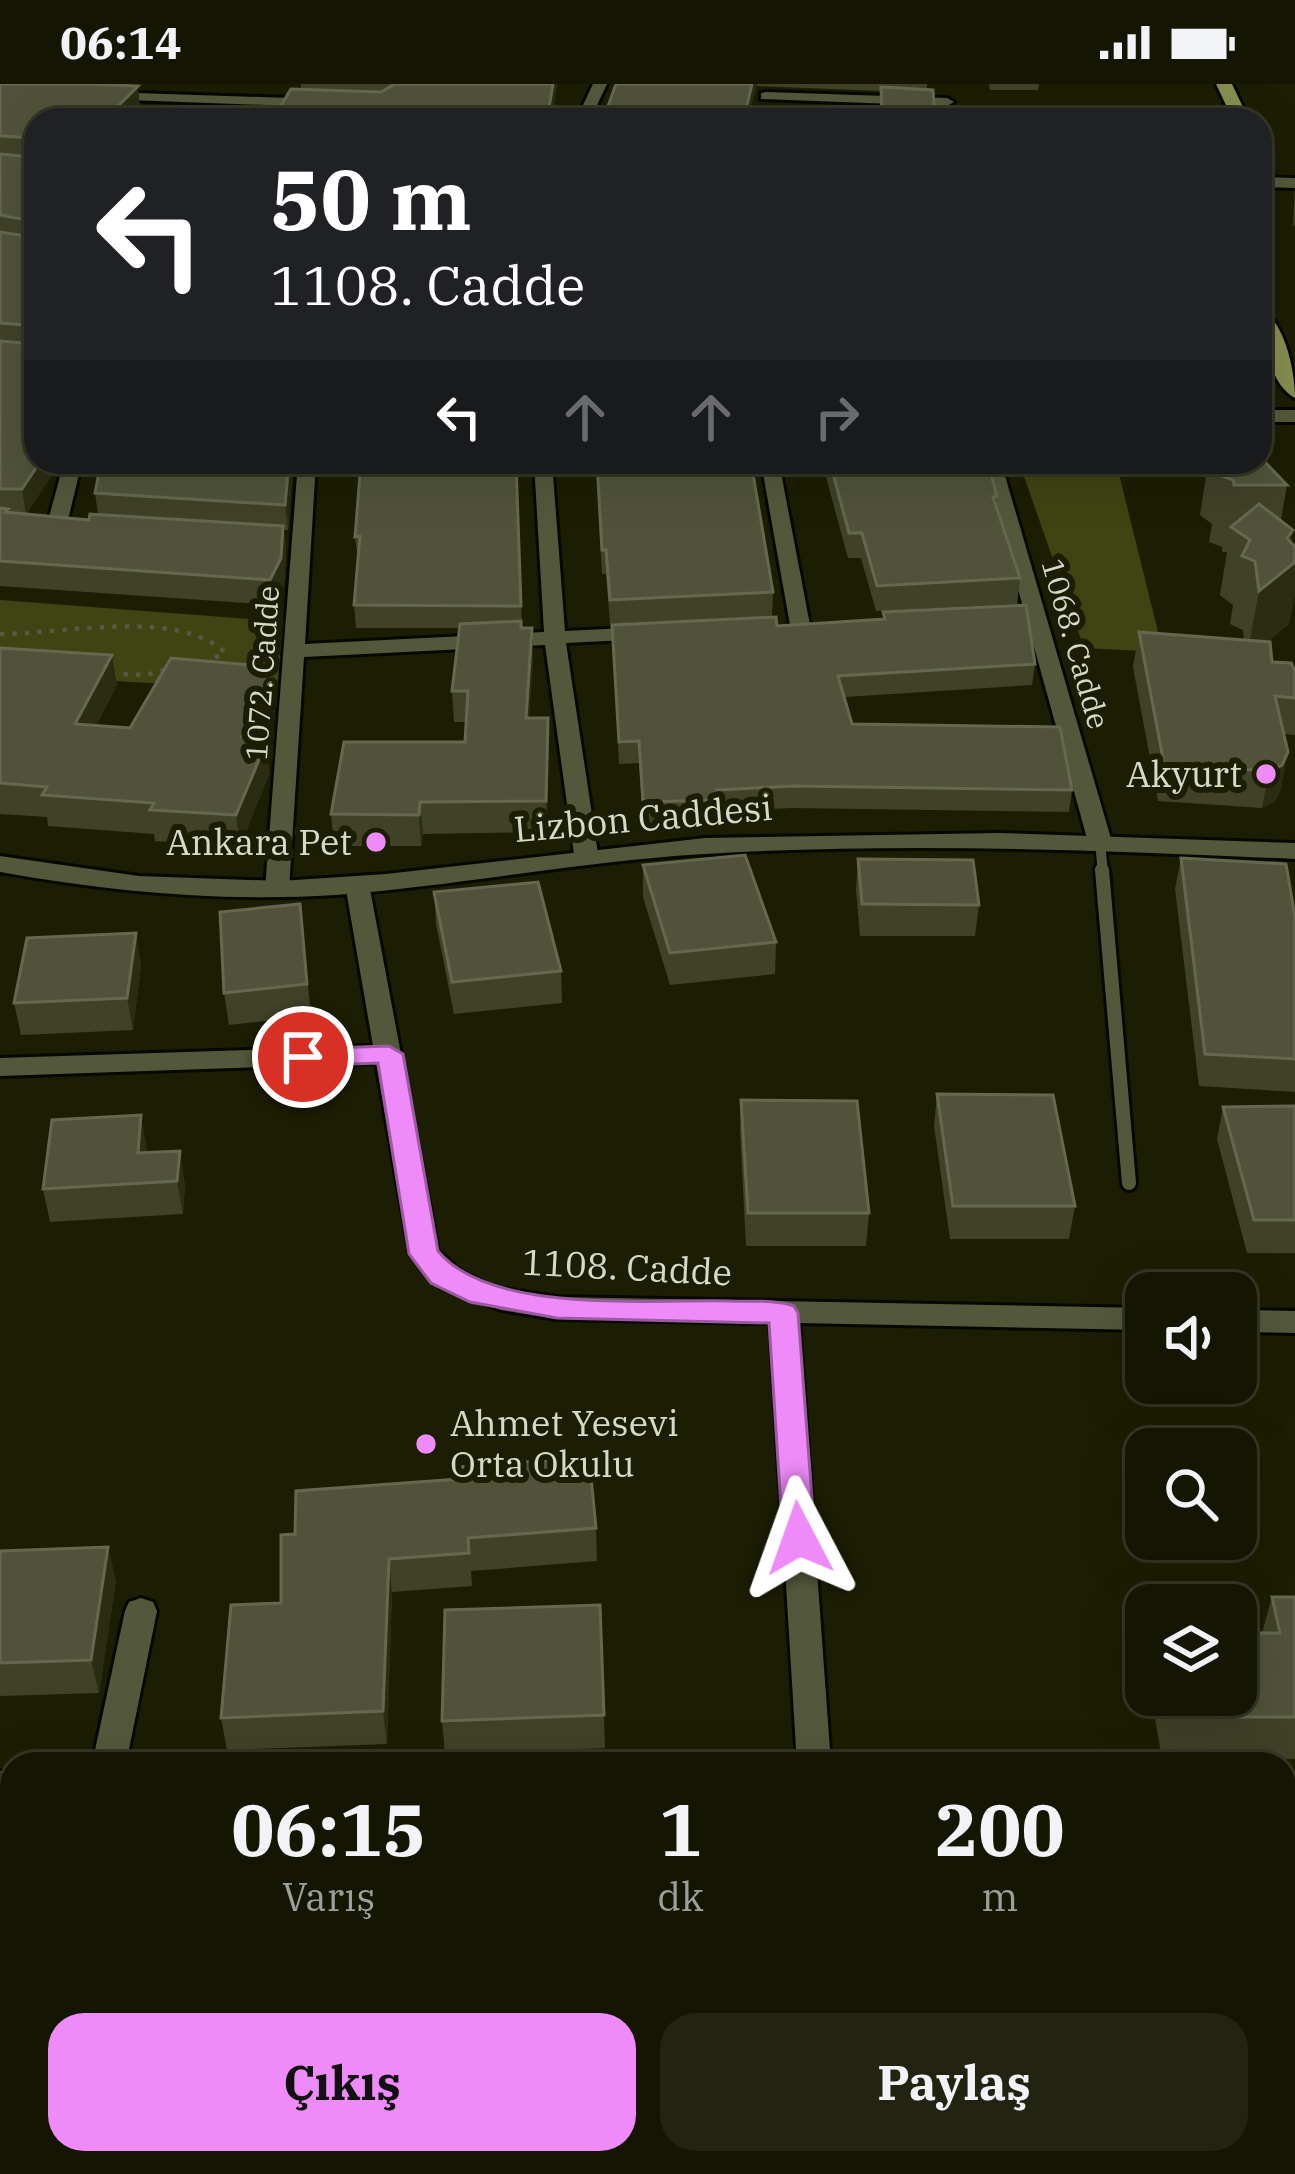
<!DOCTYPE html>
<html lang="tr">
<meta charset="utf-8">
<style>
body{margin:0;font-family:"IBM Plex Serif",serif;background:#222311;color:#f1f3f6;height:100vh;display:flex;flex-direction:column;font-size:45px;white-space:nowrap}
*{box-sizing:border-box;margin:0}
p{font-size:39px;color:#9d9f99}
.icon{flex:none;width:66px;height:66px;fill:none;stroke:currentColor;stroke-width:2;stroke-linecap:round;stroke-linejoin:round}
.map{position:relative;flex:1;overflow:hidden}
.sheet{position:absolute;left:0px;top:1668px;width:1296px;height:423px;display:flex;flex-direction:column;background:#151602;border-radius:36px 36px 0 0;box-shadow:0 12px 48px #0002,0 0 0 3px #343524}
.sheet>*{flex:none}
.top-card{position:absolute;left:24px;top:24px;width:1248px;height:366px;border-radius:36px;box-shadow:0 12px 48px #0002,0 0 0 3px #343524;background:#202124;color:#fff;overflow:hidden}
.buttons{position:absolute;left:1125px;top:1188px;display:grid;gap:24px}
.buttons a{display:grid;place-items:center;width:132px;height:132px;border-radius:24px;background:#151602;box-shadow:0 12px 48px #0002,0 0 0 3px #343524;font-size:60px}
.pin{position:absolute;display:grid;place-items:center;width:102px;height:102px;color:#fff;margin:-51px;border:6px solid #fff;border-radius:50%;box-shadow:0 3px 12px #0007}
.me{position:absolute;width:132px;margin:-66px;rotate:356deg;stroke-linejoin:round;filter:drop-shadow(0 0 9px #0008)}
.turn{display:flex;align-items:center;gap:42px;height:252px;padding:0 48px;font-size:54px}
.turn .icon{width:156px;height:156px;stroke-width:2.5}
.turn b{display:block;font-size:84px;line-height:102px}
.lanes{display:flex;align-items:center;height:114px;padding:0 48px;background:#0003;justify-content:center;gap:60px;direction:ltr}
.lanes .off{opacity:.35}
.eta{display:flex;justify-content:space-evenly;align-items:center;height:204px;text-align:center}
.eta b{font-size:72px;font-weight:700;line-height:84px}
.button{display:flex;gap:24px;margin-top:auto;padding:24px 48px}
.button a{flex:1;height:138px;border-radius:36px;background:#ee8bf8;color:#111;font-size:48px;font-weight:700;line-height:138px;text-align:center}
.button a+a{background:#222311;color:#f1f3f6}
.status{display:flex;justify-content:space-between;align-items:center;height:84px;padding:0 60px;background:#151602;direction:ltr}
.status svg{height:33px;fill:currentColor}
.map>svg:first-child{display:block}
</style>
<div class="status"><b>06:14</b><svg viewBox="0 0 49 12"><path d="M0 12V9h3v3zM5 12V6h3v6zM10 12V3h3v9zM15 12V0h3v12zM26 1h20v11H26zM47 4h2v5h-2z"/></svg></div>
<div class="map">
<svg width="1295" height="2090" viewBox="0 0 1295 2090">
<rect width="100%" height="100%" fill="#1c1e03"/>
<g fill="#404412">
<polygon points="1019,378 1116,378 1163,568 1084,564"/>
<polygon points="0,516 288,538 280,607 0,590"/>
</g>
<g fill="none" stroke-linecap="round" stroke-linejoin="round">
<g stroke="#070800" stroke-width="15">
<polyline id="service-far1" points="1100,758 1103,789"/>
</g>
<g stroke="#070800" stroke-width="20">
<polyline id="service" points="1102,786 1129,1099"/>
</g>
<g stroke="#070800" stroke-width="6">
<g id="minor">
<polygon points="593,0 607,0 590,36 576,36"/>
<polygon points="106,8 320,15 327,19 320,23 101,15 101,9"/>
<polygon points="766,8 947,14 954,18 947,22 761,15 761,9"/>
<polygon points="950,29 1000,32 1007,36 945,36 945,30"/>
<polygon points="1260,93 1295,94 1295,104 1260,103"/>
<rect x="1260" y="326" width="35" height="12"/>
<polygon points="64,378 82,378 66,444 56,450 46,444"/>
<polygon points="298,378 316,378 305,560 544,548 534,378 552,378 565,547 647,543 658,549 647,555 566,559 598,770 594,775 578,775 574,770 545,561 304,573 289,805 277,812 268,810 265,805"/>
<polygon points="761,378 779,378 810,541 807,545 793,545 790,541"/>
<polygon points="983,378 1001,378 1112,758 1108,763 1100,765 1088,758"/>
<polygon points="357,793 369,800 438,1167 462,1188 492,1203 557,1213 1146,1224 1146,1246 799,1239 831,1680 797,1680 770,1239 557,1235 501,1226 441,1203 410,1170 376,979 0,992 0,974 373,962 345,800"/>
<polygon points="1236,1226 1295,1227 1295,1249 1236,1248"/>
<polygon points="141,1514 153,1518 157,1527 126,1680 92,1680 125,1527 129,1518"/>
<rect x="0" y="1687" width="12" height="30"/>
<rect x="1284" y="1752" width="11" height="32"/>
<polygon points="200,2079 240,2079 242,2090 202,2090"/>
<polygon points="834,2079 874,2079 875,2090 835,2090"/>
</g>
</g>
<g stroke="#070800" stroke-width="6">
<path id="secondary" d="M1000 749 1295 759V775C1099 766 901 758 705 770 581 777 458 802 335 811 222 818 111 808 0 788V772L139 792 280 797 386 790 705 754Z"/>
</g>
<g stroke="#070800" stroke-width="6">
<g id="primary">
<polygon points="1216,0 1232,0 1249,36 1233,36"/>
<path d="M1260 224C1285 237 1295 288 1295 314 1270 302 1260 250 1260 224Z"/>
</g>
</g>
<g stroke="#575942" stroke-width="4.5" stroke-dasharray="4.5 8" stroke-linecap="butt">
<path d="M0 550C63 550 175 524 225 568L206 579"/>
<polyline points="111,590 146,591 169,585"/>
</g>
<use href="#service-far1" stroke="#54583b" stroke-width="10"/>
<use href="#service" stroke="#54583b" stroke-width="14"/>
<use href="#minor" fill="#54583b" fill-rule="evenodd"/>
<use href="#secondary" fill="#54583b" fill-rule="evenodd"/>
<use href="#primary" fill="#878e50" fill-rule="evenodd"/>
</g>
<g fill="#3f4227">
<polygon points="0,0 140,23 36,36 36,378 61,378 26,430 89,436 98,430 95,409 101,378 293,378 288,446 284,446 286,467 284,500 273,521 0,502"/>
<polygon points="301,0 557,0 551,36 301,6"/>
<polygon points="616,0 927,0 927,6 935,36 880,36 881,7 757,2 603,36"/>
<polygon points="989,0 1039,0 1038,6 990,6"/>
<polygon points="1295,100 1295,142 1293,142"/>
<polygon points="516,378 522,544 532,544 533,574 529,634 548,634 547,748 423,750 421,762 334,762 331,730 465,658 466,638 454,638 452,607 460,544 356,544 354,521 358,475 355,453"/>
<polygon points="596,378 751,378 773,508 772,532 610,540 606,490 602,490"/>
<polygon points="822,378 988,378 997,413 996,423 1020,494 1017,520 876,527 861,474 848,474"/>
<polygon points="1184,378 1260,378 1267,380 1287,401 1281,436 1293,446 1291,459 1295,463 1295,509 1289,540 1268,557 1272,578 1295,587 1295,651 1284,650 1281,705 1275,717 1262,724 1158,717 1133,583 1139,548 1244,556 1243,546 1230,540 1233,521 1220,511 1227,468 1222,468 1222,463 1209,458 1212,440 1200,431 1206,392 1196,392 1183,383"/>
<polygon points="883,528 1035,580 1032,601 845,613 852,640 1072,706 1069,728 792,724 717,728 717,738 643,740 639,679 619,680 612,541 777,542 883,535"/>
<polygon points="0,564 112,571 117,601 96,642 130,644 275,613 274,629 261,653 266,653 269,690 240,763 155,757 154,750 48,742 47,733 0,730"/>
<polygon points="1181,774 1295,833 1295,1008 1199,1002 1175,805"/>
<polygon points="858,775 979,821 975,852 860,852 856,806"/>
<polygon points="643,781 776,858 775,890 670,901 643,813"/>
<polygon points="434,808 561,887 562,919 454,930 436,840"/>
<polygon points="300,820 311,932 229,941 224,909"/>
<polygon points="141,881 133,946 21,951 14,919"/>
<polygon points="937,1010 1075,1122 1069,1155 950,1155 934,1042"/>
<polygon points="741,1016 869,1129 866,1162 746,1162 740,1048"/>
<polygon points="1295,1022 1295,1169 1247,1169 1217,1055 1223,1023"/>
<polygon points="147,1064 147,1069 185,1100 183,1130 50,1138 43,1105"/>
<polygon points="459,1395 596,1444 597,1477 471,1487 472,1502 392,1508 387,1660 227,1666 221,1634 281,1519 295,1450"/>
<polygon points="0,1467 116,1496 99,1609 0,1612"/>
<polygon points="1272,1513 1295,1513 1295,1675 1162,1675 1151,1611 1236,1611 1262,1549"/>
<polygon points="600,1521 605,1664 445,1670 442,1637"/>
<polygon points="0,1702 12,1732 12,1760 9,1779 12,1779 12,1959 0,1957 0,1871 7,1846 0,1846"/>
<polygon points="1295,1784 1295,1959 1284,1959 1284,1785"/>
<polygon points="18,2079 160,2079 157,2090 22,2090"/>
</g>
<g fill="#2a2d11">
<polygon points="553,0 557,0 551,36 547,36"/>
<polygon points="752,0 757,0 748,36 745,30"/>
<polygon points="138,2 140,23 128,36 104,36"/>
<polygon points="40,378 61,378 26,430 22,405"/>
<polygon points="289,378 293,378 288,446 285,421"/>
<polygon points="283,442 286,467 284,500 273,521 270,496"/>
<polygon points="1293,446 1286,485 1295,478 1295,509 1289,540 1246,576 1259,507 1287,454"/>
<polygon points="532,544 533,574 527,665 526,634"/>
<polygon points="112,571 117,601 81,671 75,640"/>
<polygon points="272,583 275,613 274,629 246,683 242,652"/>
<polygon points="548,634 549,665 547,748 546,717"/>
<polygon points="266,653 269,690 240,763 236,731"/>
<polygon points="1288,668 1281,705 1275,717 1262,724 1269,687"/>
<polygon points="420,718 423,750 421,762 419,731"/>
<polygon points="136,849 141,881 133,946 127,914"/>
<polygon points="141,1031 147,1064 144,1102 138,1069"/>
<polygon points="180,1067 185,1100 183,1130 177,1097"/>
<polygon points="108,1463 116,1496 99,1609 91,1576"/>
<polygon points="389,1475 392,1508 387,1660 383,1627"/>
<polygon points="3,1702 12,1732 12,1760 4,1806 0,1806 0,1718"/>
<polygon points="144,2079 160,2079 157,2090 147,2090"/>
</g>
<g fill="#505339" stroke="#65684f" stroke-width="3">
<polygon points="0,0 89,0 138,2 104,36 36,36 36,65 33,54 0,52"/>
<polygon points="391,0 553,0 547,36 272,36 291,5 381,8 393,1"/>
<polygon points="616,0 752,0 745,30 867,36 603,36"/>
<polygon points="881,3 933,6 935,36 882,36"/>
<polygon points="1126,27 1208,32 1207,36 1112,36"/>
<polygon points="36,69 36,138 0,131 0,70 32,73"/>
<polygon points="36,141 36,378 40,378 22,405 0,405 0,257 35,260 35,242 0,239 0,148 32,153"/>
<polygon points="1260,361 1270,368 1262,375 1287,401 1234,401 1233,396 1220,391 1228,378 1260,378"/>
<polygon points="101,378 289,378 285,421 95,409"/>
<polygon points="361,378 516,378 521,522 354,521 360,452 355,453"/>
<polygon points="597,378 751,378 773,508 610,516 606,466 602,466"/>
<polygon points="830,378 988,378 997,413 993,413 1020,494 877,502 862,449 849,449"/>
<polygon points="1259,420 1293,446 1287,454 1295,463 1295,478 1259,507 1255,477 1242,472 1250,456 1231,443"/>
<polygon points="0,424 8,425 5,428 89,436 90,430 283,442 281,474 270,496 0,477"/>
<polygon points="1026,521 1035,580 838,592 852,640 1060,643 1072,706 793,702 717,706 718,716 643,718 639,657 619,658 612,541 776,533 777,542 885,535 883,528"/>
<polygon points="521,537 521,544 532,544 526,634 548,634 546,717 420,718 419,731 331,730 344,658 465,658 468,607 452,607 460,540"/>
<polygon points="1139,548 1270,558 1272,578 1291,579 1295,587 1295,614 1275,612 1288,668 1282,681 1269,687 1164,680"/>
<polygon points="0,564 112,571 75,640 130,644 171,574 272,583 270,598 242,652 266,653 266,659 236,731 150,726 154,719 42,711 47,703 0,699"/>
<polygon points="745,771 776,858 670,869 643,781"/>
<polygon points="1181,774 1286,780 1295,833 1295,975 1205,970"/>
<polygon points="858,775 973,776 979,821 862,820"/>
<polygon points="538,798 561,887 452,898 434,808"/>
<polygon points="300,820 307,900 224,909 220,828"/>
<polygon points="136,849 127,914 14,919 27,854"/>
<polygon points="937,1010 1053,1011 1075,1122 953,1122"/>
<polygon points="741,1016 857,1017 869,1129 748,1129"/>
<polygon points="1295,1022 1295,1136 1254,1136 1223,1023"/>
<polygon points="141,1031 138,1069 180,1067 177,1097 43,1105 52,1036"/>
<polygon points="589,1373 596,1444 468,1454 469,1469 389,1475 383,1627 221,1634 231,1521 281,1519 281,1451 295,1450 296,1407 459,1395 459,1383"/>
<polygon points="108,1463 91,1576 0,1579 0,1467"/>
<polygon points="1272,1513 1295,1513 1295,1633 1172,1633 1168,1611 1236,1611 1236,1549 1280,1549"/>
<polygon points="600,1521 604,1631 442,1637 445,1526"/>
<rect x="0" y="1779" width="12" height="27"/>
<polygon points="1295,1784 1295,1928 1284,1928 1284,1785"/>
<polygon points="12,1826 12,1921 0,1921 0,1871"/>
</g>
<path fill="#ee8bf8" stroke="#9b5aa1" stroke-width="3" d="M389 962 403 970 438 1167C491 1231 651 1215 730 1217 751 1218 774 1215 794 1222L798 1229 815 1454 810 1463 799 1467 787 1463 783 1454 769 1239 557 1234 470 1218 431 1199 409 1170 378 979 303 982 290 973 303 965Z"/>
<g fill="#ee8bf8" stroke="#1c1e03" stroke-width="4.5">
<circle cx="1266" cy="690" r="12"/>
<circle cx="376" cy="758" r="12"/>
<circle cx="426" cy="1360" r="12"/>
</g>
<g text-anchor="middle" stroke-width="12" stroke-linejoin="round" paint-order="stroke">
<g font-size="30" fill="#d7dac9" stroke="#1c1e03">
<text transform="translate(1075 560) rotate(74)" y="10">1068. Cadde</text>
<text transform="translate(263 589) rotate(-86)" y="10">1072. Cadde</text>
</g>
<g font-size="36" fill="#d7dac9" stroke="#1c1e03" text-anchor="end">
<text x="1242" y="703">Akyurt</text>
<text x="352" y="771">Ankara Pet</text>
<text x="450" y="1352" text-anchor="start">Ahmet Yesevi<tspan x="450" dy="41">Orta Okulu</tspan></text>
</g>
<g font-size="36" fill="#d7dac9" stroke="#1c1e03">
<text transform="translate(643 734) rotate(-5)" y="13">Lizbon Caddesi</text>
<text transform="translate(627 1183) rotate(3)" y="13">1108. Cadde</text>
</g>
</g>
</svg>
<div class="buttons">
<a><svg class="icon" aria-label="sound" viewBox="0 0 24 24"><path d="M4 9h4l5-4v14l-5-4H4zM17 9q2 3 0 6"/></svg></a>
<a><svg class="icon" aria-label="search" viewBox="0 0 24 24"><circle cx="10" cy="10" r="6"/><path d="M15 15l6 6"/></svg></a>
<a><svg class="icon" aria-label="layers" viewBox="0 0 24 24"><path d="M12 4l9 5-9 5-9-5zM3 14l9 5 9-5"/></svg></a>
</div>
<div class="pin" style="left:303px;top:973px;background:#d93025"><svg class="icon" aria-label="arrive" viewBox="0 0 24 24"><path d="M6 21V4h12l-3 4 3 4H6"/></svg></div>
<svg class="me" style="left:799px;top:1454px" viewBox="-20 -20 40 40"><path d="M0-17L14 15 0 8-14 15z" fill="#ee8bf8" stroke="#fff" stroke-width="4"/></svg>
<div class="top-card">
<div class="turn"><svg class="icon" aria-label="left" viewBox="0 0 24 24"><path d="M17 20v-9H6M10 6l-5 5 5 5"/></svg><div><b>50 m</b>1108. Cadde</div></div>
<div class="lanes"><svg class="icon" aria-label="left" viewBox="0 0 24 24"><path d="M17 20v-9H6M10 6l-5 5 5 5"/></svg><svg class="icon off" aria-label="ahead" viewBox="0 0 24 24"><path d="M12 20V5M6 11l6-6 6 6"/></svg><svg class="icon off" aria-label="ahead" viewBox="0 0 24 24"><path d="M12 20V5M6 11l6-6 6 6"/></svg><svg class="icon off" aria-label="right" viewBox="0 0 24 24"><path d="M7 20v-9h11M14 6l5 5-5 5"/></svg></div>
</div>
<section class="sheet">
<div class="eta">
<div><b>06:15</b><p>Varış</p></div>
<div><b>1</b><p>dk</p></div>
<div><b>200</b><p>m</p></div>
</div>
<div class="button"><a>Çıkış</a><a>Paylaş</a></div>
</section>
</div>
